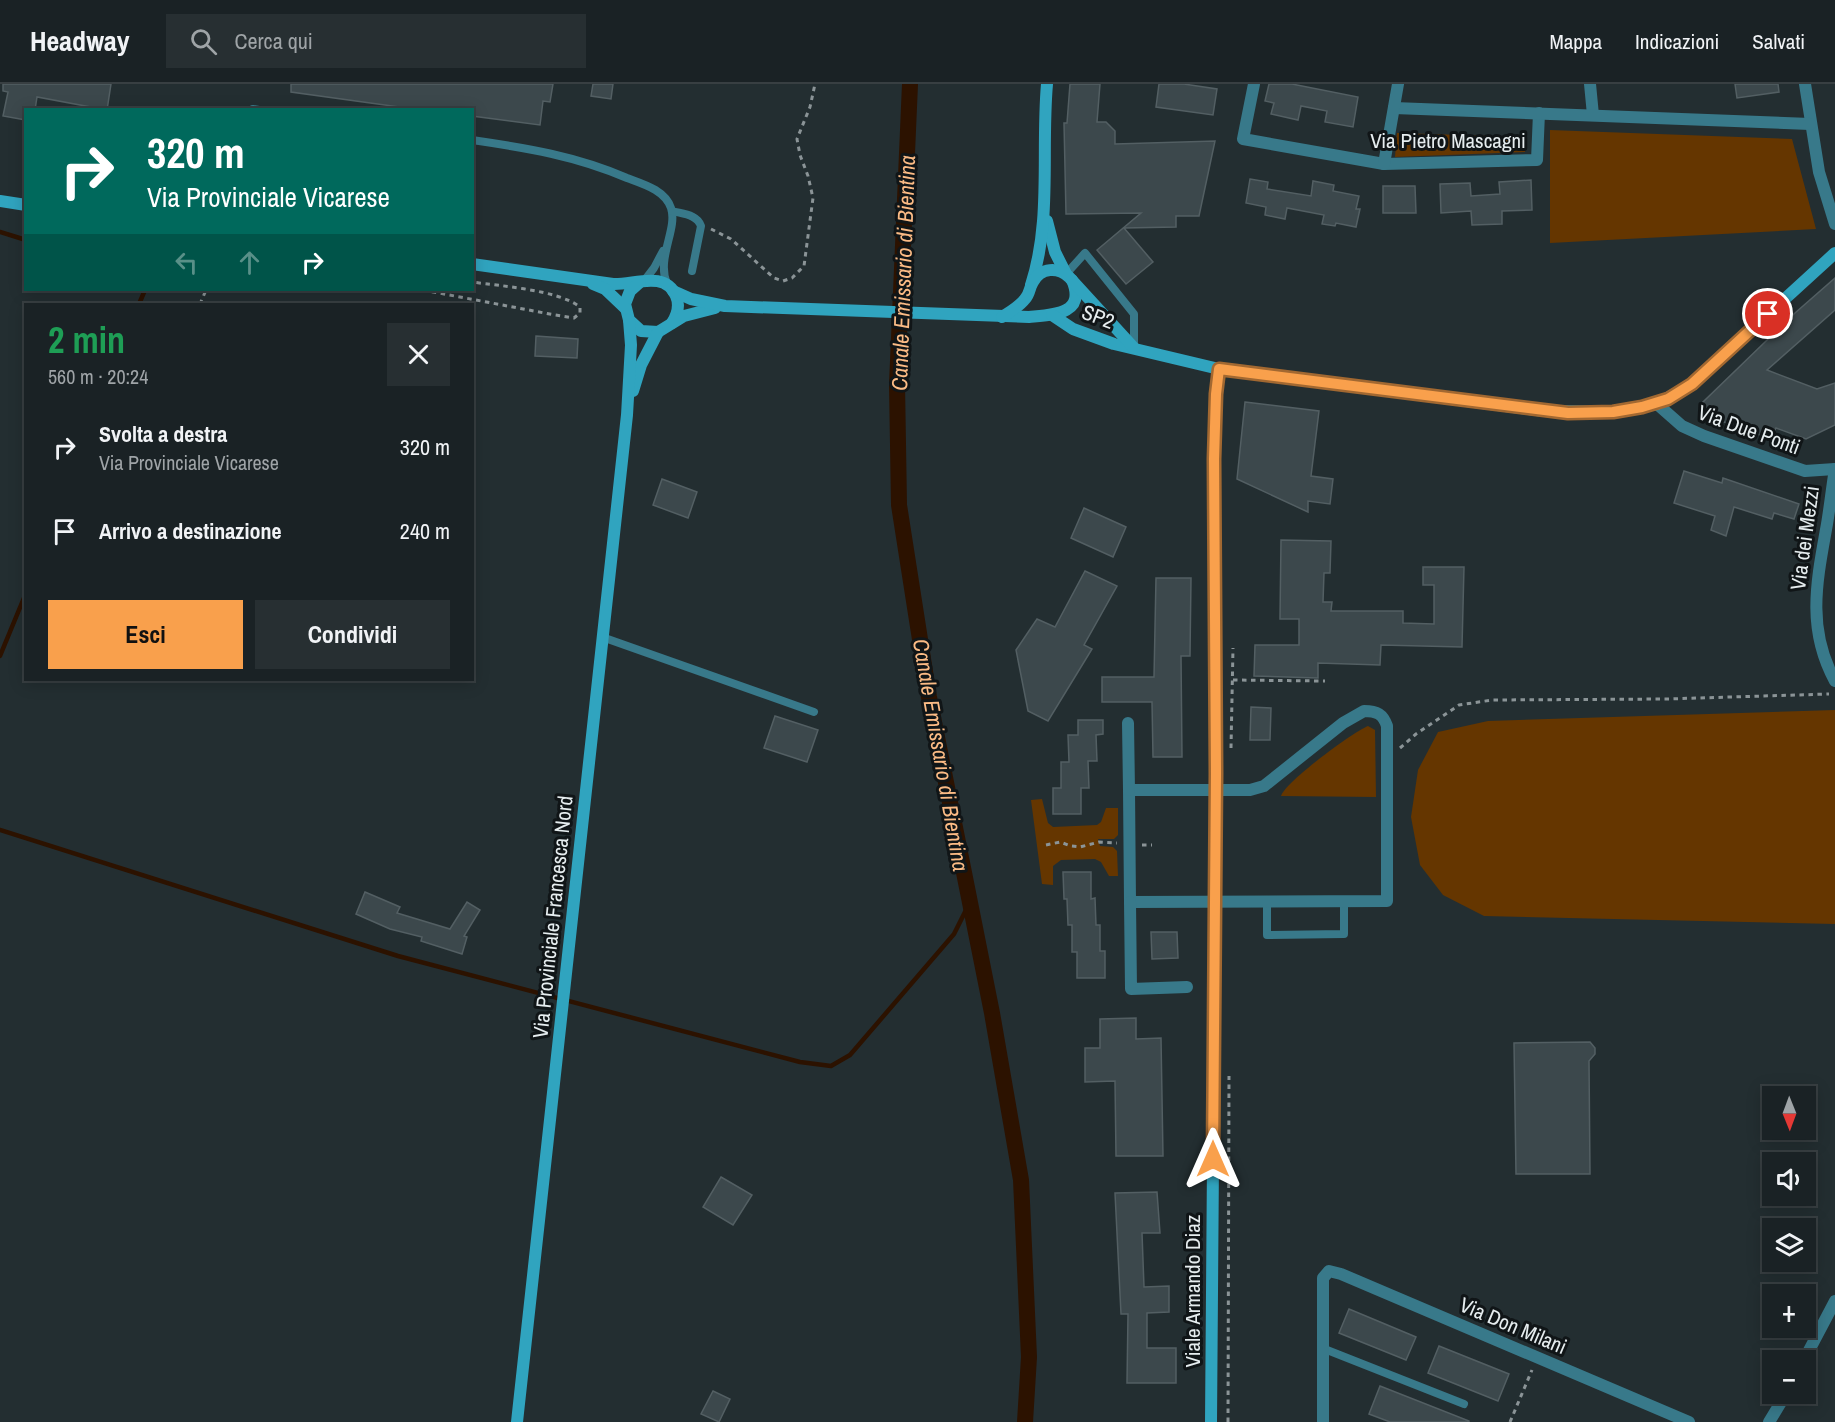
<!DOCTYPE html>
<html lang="it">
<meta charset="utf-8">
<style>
body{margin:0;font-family:"Archivo Narrow",sans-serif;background:#272f32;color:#f1f3f6;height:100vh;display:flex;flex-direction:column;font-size:22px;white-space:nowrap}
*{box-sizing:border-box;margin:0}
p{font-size:20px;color:#9fa4a7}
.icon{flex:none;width:33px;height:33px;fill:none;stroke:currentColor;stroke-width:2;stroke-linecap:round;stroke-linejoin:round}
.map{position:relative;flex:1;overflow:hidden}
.details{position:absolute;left:24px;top:219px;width:450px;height:378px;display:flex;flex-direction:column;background:#1a2225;border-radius:0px;box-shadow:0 3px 15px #0003,0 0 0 2px #383f42}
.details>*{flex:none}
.hud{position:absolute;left:24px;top:24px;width:450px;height:183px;border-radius:0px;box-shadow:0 3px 15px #0003,0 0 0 2px #383f42;background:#00695c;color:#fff;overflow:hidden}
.needle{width:39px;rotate:179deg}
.tools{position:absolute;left:1762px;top:1002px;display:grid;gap:12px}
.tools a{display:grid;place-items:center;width:54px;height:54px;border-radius:0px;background:#1a2225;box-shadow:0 3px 15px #0003,0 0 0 2px #383f42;font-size:30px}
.pin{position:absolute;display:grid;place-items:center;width:51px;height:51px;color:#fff;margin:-26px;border:3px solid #fff;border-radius:50%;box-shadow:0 2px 6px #0007}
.me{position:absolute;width:66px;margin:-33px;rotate:0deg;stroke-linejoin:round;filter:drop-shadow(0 0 4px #0008)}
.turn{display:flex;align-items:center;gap:21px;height:126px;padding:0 24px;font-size:27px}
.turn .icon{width:78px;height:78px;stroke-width:2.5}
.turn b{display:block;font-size:42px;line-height:51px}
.lanes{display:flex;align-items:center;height:57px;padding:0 24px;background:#0003;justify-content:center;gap:30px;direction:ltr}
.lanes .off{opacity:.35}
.round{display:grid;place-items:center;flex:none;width:63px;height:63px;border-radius:0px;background:#272f32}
.head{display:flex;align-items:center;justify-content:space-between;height:102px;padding:0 24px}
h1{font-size:36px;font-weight:700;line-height:45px;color:#1e9e55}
.button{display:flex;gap:12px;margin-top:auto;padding:12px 24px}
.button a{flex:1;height:69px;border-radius:0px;background:#f9a04c;color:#111;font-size:24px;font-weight:700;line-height:69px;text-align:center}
.button a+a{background:#272f32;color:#f1f3f6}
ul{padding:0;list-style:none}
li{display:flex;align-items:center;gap:18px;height:84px;padding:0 24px}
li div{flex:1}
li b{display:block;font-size:22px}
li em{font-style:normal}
header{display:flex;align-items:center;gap:36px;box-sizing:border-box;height:84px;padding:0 30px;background:#1a2225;border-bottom:2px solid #383f42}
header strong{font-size:28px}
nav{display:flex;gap:33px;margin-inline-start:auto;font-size:21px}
.search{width:420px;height:54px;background:#272f32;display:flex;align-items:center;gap:15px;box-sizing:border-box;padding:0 21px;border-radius:0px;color:#9fa4a7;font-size:22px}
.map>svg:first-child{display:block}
</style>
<header>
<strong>Headway</strong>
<div class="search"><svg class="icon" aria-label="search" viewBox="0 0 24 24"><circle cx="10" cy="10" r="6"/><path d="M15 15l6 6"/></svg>Cerca qui</div>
<nav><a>Mappa</a><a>Indicazioni</a><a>Salvati</a></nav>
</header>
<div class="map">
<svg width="1835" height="1338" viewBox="0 0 1835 1338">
<rect width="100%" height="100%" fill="#232e31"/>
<g fill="#653600">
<polygon points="1550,46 1792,55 1816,145 1550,159"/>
<polygon points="1397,49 1526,53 1525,68 1395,73"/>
<polygon points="1835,626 1835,840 1484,832 1443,811 1420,781 1411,733 1418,686 1438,648 1488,637"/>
<path d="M1368 642 1375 646 1376 713 1281 712C1285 698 1353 648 1368 642Z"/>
<polygon points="1042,715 1048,739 1053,743 1097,741 1101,738 1106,724 1118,724 1118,751 1114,755 1098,755 1100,762 1113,763 1117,767 1118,792 1109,792 1101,778 1095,775 1061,776 1053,782 1053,801 1042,800 1031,716"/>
</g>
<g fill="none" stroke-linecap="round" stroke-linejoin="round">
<g stroke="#2c1200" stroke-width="4.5">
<polyline points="0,148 26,156"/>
<polyline points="139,220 145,206"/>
<polyline points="0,572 26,509"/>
<polyline points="0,746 398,872 800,978 831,982 850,971 954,850 970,818"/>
</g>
<polyline stroke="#2c1200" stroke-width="16" points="910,0 897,300 899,421 929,613 992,929 1021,1096 1029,1273 1025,1338"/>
</g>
<g fill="#3c484c" stroke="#535f63" stroke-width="1.5">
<polygon points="3,0 111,0 107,26 37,13 35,26 26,26 26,36 3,32 8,8 3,7"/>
<polygon points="291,0 553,0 550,18 543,17 540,41 472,32 472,26 421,26 291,8"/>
<polygon points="593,0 613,0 611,15 591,12"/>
<polygon points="1070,0 1100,0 1097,38 1106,38 1115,47 1115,60 1215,57 1199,132 1176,132 1176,143 1124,144 1153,178 1126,200 1097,166 1141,129 1066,130 1064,39 1067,39"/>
<polygon points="1159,0 1184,0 1217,5 1213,31 1156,23"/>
<polygon points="1269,0 1292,0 1358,13 1353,43 1325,38 1327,27 1301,22 1298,36 1271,30 1274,19 1265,17"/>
<polygon points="1735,0 1778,0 1779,8 1737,14"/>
<polygon points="1250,95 1268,98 1267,105 1311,112 1313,97 1334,101 1333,107 1359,112 1356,125 1360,125 1356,143 1336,139 1335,142 1322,140 1324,131 1287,124 1285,135 1265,131 1266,123 1246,119"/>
<polygon points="1531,96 1532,126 1502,127 1502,140 1472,141 1471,127 1441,129 1440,100 1470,99 1471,112 1500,110 1499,98"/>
<polygon points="1383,102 1415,102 1416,129 1383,129"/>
<polygon points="1835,194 1835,226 1767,286 1817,305 1835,299 1835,341 1806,355 1776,344 1771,355 1699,329 1702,319 1795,229"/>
<polygon points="536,252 578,255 577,274 535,272"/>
<polygon points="1245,318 1319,327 1311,392 1333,395 1330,420 1308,417 1308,428 1237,395"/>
<polygon points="1684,387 1722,399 1723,394 1799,420 1794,435 1774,429 1772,435 1734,423 1726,452 1711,446 1715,432 1674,419"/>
<polygon points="662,395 697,408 688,434 653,421"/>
<polygon points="1084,424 1126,443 1113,473 1071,454"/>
<polygon points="1281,456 1331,457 1330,489 1324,489 1323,518 1332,518 1331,527 1403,527 1403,539 1434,540 1434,501 1423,501 1423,483 1464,483 1462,563 1381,561 1380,581 1318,579 1318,594 1254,592 1255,561 1299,561 1299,535 1280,535"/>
<polygon points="1085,487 1117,502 1084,561 1092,565 1048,637 1028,627 1016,566 1037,535 1055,543"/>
<polygon points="1156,494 1191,494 1190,572 1181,572 1182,673 1153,673 1152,618 1102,618 1102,593 1154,593"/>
<polygon points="1251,623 1271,624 1270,656 1250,656"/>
<polygon points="775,632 818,646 807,678 764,664"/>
<polygon points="1078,636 1103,636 1103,650 1096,651 1097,677 1088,677 1089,704 1081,704 1081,730 1053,730 1053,704 1061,704 1061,678 1069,678 1068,651 1078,651"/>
<polygon points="1063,788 1091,788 1091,815 1095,814 1096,841 1100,841 1100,867 1105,867 1105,894 1077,894 1077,868 1072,868 1072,841 1068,841 1067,815 1064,815"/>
<polygon points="365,808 400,823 397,829 450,845 467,818 480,826 464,852 467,853 462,870 421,857 422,853 390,845 356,830"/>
<polygon points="1151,848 1177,848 1178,874 1152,875"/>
<polygon points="1136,934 1136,955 1161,954 1163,1072 1116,1072 1115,997 1085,998 1085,964 1100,964 1100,935"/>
<polygon points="1590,958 1595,964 1595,970 1589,977 1590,1090 1516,1090 1514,959"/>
<polygon points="721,1093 752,1111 733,1141 703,1123"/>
<polygon points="1157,1108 1160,1149 1142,1149 1144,1203 1169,1202 1169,1228 1147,1229 1147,1264 1176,1264 1176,1299 1127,1299 1128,1230 1121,1230 1115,1109"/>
<polygon points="1349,1225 1416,1253 1406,1276 1339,1249"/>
<polygon points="1439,1262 1509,1290 1498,1317 1428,1289"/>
<polygon points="1380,1302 1469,1337 1469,1338 1390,1338 1369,1330"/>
<polygon points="713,1307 730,1315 719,1338 701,1330"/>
</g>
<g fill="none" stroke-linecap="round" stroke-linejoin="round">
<g stroke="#8b9497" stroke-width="3" stroke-dasharray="4.5 4.5" stroke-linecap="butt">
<polyline points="711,145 731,155 774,194 783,197 792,194 804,182 813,114 808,92 800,71 797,55 810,23 815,0"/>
<path d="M423 206 555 231 574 234 580 229V223C558 206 501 202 472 198"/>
<polyline points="200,220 206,206"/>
<polyline points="1233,596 1325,597"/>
<polyline points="1231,664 1233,564"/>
<polyline points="1400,664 1416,650 1459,621 1492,616 1666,615 1829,610"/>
<polyline points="1046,761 1060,758 1071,762 1080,763 1099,758 1117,759"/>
<polyline points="1142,761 1152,761"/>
<polyline points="1228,1338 1229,992"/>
<polyline points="1510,1338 1532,1286"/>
</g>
<g stroke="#38798a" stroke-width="8">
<polyline points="253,25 259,26"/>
<path d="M472 56C527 64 576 72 627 94 643 100 665 106 671 124 678 145 656 174 667 200"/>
<path d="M672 127C682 130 697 130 701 142L692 187"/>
<polyline points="1066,190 1085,169 1134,230 1134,264"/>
<polyline points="644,197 654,184 663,167"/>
<polyline points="602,553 814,628"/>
<polyline points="1267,818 1267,851 1344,850 1344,818"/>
<polyline points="1322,1264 1464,1320"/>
</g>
<g stroke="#38798a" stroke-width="12">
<polyline points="1254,0 1243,55 1384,80 1537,76 1539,29"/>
<polyline points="1590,0 1593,31"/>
<polyline points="1805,0 1819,88 1835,140"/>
<polyline points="1394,24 1810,40"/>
<polyline points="1384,80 1398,0"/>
<polyline points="1657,320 1682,342 1704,352 1805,387 1835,385"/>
<path d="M1835 385C1832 403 1830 422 1827 440 1817 496 1806 544 1835 597"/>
<path d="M1364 627C1377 627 1383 630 1387 642V817L1130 818 1129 706H1250L1264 702 1343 639Z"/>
<polyline points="1128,639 1129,706"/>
<polyline points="1130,818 1131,905 1187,903"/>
<polyline points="1804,1276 1835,1217"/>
<polyline points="1323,1338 1323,1194 1329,1187 1341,1190 1689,1338"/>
<polyline points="1769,1338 1786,1310"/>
</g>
<g stroke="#30a4bf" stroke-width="12">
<polyline points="0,117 26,121"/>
<polyline points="1047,137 1055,168 1066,190"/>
<path d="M472 180 613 200C634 201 665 186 676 212 680 221 677 231 672 239"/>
<polyline points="640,198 630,207 625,220 629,236 641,247 658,248 684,232 715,224"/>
<polyline points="593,200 605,205 625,224"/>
<path d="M1031 201C1052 137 1041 67 1047 0"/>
<path d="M673 207 691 215 725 222 1029 233C1051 231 1087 231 1072 196"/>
<polyline points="1052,231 1073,245 1114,260 1219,285 1544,327 1613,328 1657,320 1692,300 1835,169"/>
<path d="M1002 233C1011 227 1019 223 1025 215 1030 210 1029 204 1033 198 1041 183 1058 183 1069 193L1134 264"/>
<polyline points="633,307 641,281 658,248"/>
<polyline points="517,1338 627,331 631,261 629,236"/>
<polyline points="1211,1338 1216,689 1214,375 1216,310 1219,285"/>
</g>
</g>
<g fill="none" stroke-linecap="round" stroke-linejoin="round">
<g stroke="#a26831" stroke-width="15">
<polyline id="route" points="1213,1075 1216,689 1214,375 1216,310 1219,285 1568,329 1613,328 1642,323 1668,315 1692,300 1768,230"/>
</g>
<use href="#route" stroke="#f9a04c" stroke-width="10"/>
</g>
<g text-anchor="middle" stroke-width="6" stroke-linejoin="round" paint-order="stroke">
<g font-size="21" fill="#e6edef" stroke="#101517">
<text x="1448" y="64">Via Pietro Mascagni</text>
<text transform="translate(1098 233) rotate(21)" y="7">SP2</text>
<text transform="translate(1749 346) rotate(20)" y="7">Via Due Ponti</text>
<text transform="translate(1805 454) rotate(-82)" y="7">Via dei Mezzi</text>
<text transform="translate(553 833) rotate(-84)" y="7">Via Provinciale Francesca Nord</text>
<text transform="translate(1193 1207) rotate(-90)" y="7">Viale Armando Diaz</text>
<text transform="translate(1513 1242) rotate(23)" y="7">Via Don Milani</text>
</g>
<g font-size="22" font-style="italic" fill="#fbbb85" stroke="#101517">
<text transform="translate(903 189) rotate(-88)" y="8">Canale Emissario di Bientina</text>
<text transform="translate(941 671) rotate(80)" y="8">Canale Emissario di Bientina</text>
</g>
</g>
</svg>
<div class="tools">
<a><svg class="needle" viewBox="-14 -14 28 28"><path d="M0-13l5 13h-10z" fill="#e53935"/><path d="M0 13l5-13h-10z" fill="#9fa4a7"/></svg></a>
<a><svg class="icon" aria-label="sound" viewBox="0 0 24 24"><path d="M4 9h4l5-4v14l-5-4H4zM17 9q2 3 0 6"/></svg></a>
<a><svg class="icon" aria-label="layers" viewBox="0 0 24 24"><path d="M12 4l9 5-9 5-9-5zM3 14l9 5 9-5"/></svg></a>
<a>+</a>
<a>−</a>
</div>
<div class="pin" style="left:1768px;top:230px;background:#d93025"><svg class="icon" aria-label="arrive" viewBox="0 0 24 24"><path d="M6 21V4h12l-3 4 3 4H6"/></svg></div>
<svg class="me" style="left:1213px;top:1075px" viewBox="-20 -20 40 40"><path d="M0-17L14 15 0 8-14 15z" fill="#f9a04c" stroke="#fff" stroke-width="4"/></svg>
<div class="hud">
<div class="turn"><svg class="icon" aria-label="right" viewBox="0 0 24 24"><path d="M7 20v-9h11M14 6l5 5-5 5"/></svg><div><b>320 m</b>Via Provinciale Vicarese</div></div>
<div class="lanes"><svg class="icon off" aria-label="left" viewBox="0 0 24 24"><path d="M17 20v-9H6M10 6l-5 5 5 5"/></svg><svg class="icon off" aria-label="ahead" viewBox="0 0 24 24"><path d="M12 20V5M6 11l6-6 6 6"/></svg><svg class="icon" aria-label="right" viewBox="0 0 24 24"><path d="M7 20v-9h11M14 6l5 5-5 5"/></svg></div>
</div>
<section class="details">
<div class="head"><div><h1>2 min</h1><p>560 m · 20:24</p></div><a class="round"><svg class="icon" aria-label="close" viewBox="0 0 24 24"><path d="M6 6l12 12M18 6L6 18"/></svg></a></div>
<ul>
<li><svg class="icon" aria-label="right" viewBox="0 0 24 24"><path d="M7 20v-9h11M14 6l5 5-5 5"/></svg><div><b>Svolta a destra</b><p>Via Provinciale Vicarese</p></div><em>320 m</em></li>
<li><svg class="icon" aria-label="arrive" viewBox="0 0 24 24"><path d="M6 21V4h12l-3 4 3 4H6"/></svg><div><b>Arrivo a destinazione</b></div><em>240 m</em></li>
</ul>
<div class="button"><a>Esci</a><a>Condividi</a></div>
</section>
</div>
